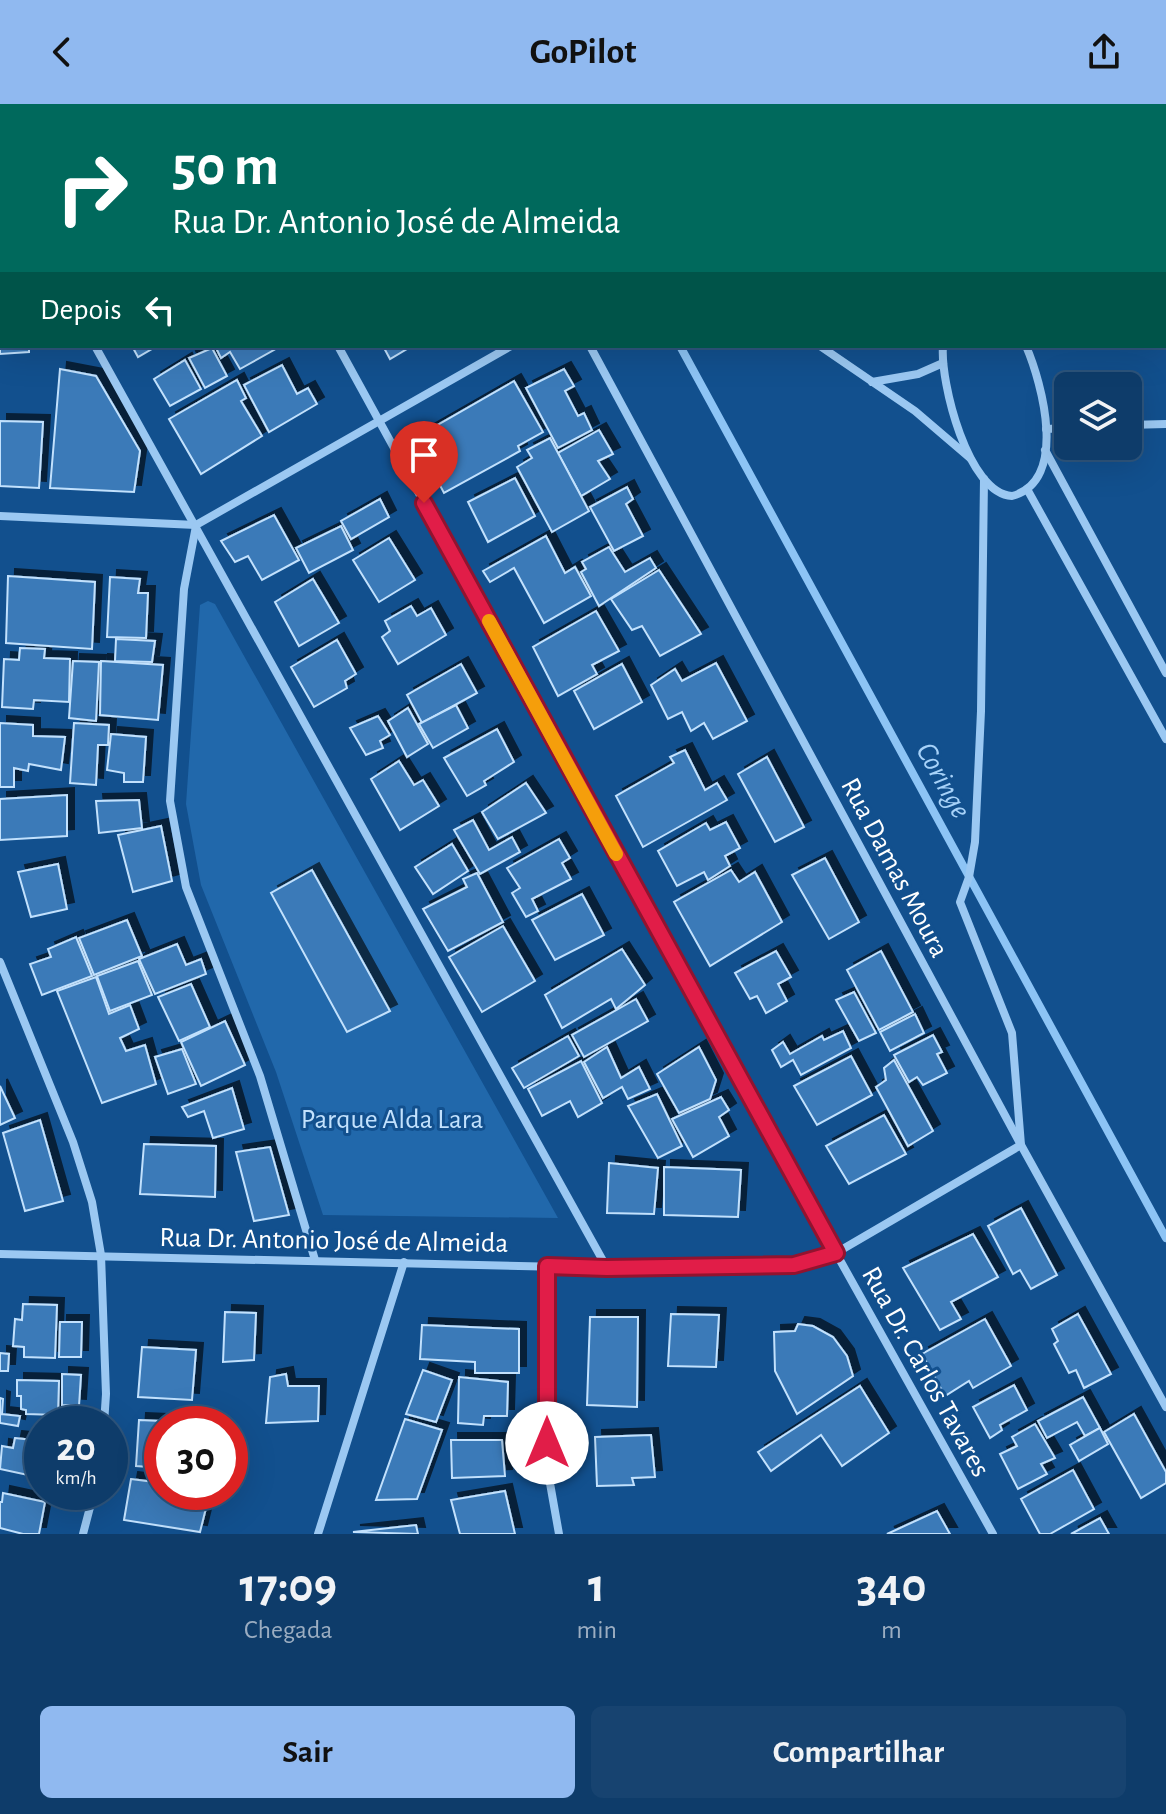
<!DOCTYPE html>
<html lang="pt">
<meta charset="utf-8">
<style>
body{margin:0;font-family:"Alegreya Sans",sans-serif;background:#174370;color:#f1f3f6;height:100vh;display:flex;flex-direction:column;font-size:30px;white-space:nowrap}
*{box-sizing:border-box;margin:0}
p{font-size:26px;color:#9badc1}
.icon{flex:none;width:44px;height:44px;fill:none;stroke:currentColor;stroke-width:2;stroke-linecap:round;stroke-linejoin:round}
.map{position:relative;height:1430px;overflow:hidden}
.drawer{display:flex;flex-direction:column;background:#0e3c6a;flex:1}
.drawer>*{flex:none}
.top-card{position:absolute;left:0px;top:0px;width:1166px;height:244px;box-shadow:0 8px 32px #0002,0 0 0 2px #2e567e;background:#00695c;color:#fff;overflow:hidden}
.controls{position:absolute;left:1054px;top:268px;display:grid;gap:16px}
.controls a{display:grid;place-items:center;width:88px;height:88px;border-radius:12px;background:#0e3c6a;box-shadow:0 8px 32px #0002,0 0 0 2px #2e567e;font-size:40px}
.speed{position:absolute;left:24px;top:1302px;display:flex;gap:16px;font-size:40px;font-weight:700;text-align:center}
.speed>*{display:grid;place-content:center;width:104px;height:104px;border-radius:50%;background:#0e3c6a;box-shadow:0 8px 32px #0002,0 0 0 2px #2e567e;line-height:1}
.speed small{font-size:20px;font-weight:400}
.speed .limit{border:12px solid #d22;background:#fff;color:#111}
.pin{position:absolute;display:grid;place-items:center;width:68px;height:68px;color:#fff;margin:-82px -34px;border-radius:50% 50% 50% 0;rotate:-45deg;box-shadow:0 0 8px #0007}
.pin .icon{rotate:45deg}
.me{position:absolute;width:88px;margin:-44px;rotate:0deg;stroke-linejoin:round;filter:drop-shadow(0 0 6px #0008)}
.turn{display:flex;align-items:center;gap:28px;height:168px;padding:0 40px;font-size:36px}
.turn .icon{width:104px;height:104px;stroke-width:2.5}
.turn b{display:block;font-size:56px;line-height:68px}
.then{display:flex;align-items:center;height:76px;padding:0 40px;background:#0003;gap:16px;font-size:30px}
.eta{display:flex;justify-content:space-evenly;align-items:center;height:136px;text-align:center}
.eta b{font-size:48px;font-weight:600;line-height:56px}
.button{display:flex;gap:16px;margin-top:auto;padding:16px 40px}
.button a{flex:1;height:92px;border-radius:12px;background:#90b9f0;color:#111;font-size:32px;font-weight:600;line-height:92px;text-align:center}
.button a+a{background:#174370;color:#f1f3f6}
header{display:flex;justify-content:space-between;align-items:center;height:104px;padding:0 40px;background:#90b9f0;color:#111;font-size:36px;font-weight:600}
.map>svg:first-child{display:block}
</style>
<header><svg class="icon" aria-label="back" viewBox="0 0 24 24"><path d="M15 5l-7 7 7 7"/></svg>GoPilot<svg class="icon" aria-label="share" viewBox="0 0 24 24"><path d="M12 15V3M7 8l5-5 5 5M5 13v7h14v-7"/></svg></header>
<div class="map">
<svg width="1166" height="1430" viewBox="0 0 1166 1430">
<defs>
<filter id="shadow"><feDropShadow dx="7" dy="-7" stdDeviation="0" flood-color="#0009"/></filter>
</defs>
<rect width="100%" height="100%" fill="#12508e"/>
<polygon fill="#2168ab" points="208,497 215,500 558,1114 323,1111 276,968 201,781 186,700 200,501"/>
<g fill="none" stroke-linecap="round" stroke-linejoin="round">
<g stroke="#8dc4f5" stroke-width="8">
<polyline points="549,0 550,2"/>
<polyline points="680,242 1166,1134"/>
</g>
</g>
<g fill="#3a7ab8" stroke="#c2e1fd" stroke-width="2" filter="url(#shadow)">
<polygon points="0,171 2,242 29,242 29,248 0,250"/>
<polygon points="132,242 157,242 138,253"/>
<polygon points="215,242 281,242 240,265 230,248 221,254"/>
<polygon points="383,242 412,242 390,255"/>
<polygon points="212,244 227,272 205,284 189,254"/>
<polygon points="185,256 201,285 170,302 154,275"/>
<polygon points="282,261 297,290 308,284 317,300 269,328 244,281"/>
<polygon points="60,265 96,272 140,347 134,388 50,384"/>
<polygon points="564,265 574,282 565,287 578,312 584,309 592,326 558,344 526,284"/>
<polygon points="237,276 246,294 241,297 262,332 201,370 169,315"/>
<polygon points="514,277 543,328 518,342 520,347 444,389 415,334"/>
<polygon points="0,317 43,318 39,384 0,382"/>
<polygon points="599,326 613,350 598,357 610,375 581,392 558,349"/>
<polygon points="550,334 589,407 552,428 517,363 532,354 527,346"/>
<polygon points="515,374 535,412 488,438 468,398"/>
<polygon points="627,383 633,395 626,400 643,432 614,447 590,403"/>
<polygon points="380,395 389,413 351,435 341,417"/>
<polygon points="274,411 299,456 262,476 248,452 235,458 221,437"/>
<polygon points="341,422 353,446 309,469 296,444"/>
<polygon points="546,432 565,469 575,463 591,492 544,519 514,464 490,478 483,467"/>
<polygon points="389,434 415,476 379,498 353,456"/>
<polygon points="609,443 625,468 650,454 656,464 599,502 581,468 586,465 582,458"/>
<polygon points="659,466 701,530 660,552 642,522 632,526 611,495"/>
<polygon points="8,472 95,478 92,545 6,539"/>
<polygon points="110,473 140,475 138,489 148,489 146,534 107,533"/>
<polygon points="313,475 339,519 299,542 275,498"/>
<polygon points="411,502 417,512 431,504 446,531 398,560 382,533 390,527 385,517"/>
<polygon points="596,507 619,547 592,561 597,570 558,592 533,543"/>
<polygon points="116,535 155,537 152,558 115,557"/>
<polygon points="337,536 356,570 345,577 347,584 314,603 291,563"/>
<polygon points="20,544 45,545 44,554 70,555 69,598 34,596 33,605 2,603 4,555 19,556"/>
<polygon points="73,557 99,558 96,617 69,614"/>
<polygon points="101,557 163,561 158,616 100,611"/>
<polygon points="716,559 747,617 713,635 704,619 691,627 682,608 668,615 651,581 675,565 682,577"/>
<polygon points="461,560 477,589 422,619 407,591"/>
<polygon points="622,560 642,598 594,625 574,587"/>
<polygon points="456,601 468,624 433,644 419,620"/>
<polygon points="408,604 428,640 407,653 388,617"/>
<polygon points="378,612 390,631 380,637 383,644 366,651 350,624"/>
<polygon points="0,619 33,621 33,632 65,633 61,666 29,660 28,667 14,664 14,683 0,683"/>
<polygon points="74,619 109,621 108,641 98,641 96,681 70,679"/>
<polygon points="497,625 514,658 484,677 486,681 467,692 444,654"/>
<polygon points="111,630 146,633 143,678 124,678 124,669 107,666"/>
<polygon points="685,646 705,686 717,679 727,696 643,743 616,692 674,659 670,653"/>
<polygon points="767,653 804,723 775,738 738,670"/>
<polygon points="399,657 414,681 423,676 439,702 400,726 371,675"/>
<polygon points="526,679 546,709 498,735 482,708"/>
<polygon points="67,691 67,732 0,736 0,695"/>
<polygon points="139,696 142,724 99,729 96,697"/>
<polygon points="473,716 489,746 512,733 520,748 480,770 454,726"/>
<polygon points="726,718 740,744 725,752 730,762 708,776 704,768 677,782 658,747 706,719 710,726"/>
<polygon points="161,722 172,777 133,788 118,731"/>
<polygon points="559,735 570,754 562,759 571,775 532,795 538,807 526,813 512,789 520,784 507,764"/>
<polygon points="452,740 468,767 433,790 415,763"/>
<polygon points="825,754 859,818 829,835 792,771"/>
<polygon points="58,760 67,805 31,813 18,768"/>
<polygon points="312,766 390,907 347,928 271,789"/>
<polygon points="731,766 739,778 755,768 782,818 710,862 674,798"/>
<polygon points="477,769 503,818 448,847 423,805 467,783 463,775"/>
<polygon points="582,790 604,831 555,856 532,816"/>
<polygon points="127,816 142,852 94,871 79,834"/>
<polygon points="503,822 535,877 482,908 449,853"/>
<polygon points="76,833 92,872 42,891 30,860 51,853 48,845"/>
<polygon points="177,840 186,861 201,855 206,870 155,890 139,855"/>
<polygon points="622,845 645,881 616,905 611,895 562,924 545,891"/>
<polygon points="776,847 791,873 778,880 787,897 766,909 757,892 750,895 735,869"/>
<polygon points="881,847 913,908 879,926 847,866"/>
<polygon points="138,857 152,891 110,907 97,872"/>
<polygon points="96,873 109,910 130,901 139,925 120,934 126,947 145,941 156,980 102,999 57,887"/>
<polygon points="191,880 210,923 179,937 158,893"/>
<polygon points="854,888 876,929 859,937 836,896"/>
<polygon points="636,895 648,917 584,953 572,931"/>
<polygon points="915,910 924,929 890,947 880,928"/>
<polygon points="225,917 245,961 201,982 181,938"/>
<polygon points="843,927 851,944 801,971 793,956 781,963 772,946 783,938 790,950 822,932 824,936"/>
<polygon points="933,931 942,948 937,950 947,969 923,981 917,973 909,978 894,951"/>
<polygon points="568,932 579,952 524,984 512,964"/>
<polygon points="607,943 621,974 639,963 650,985 628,995 622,983 603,994 584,958"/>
<polygon points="699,943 716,976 710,995 679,1009 657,970"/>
<polygon points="182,945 196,980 168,990 155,953"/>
<polygon points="851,952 872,991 817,1021 794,982"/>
<polygon points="894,956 933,1027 908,1042 876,983 886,976 884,964"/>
<polygon points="581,957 602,999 578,1013 570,997 542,1012 528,985"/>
<polygon points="0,982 15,1014 0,1021"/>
<polygon points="232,984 244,1025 213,1034 204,1007 188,1013 182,1003"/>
<polygon points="657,990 682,1042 658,1054 628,1002"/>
<polygon points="721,993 729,1006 719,1013 729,1032 693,1053 672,1015"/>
<polygon points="884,1011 906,1050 849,1080 826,1042"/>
<polygon points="40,1016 63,1097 25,1107 3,1029"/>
<polygon points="144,1040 216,1042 215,1093 140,1090"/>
<polygon points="270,1043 289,1111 254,1117 236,1048"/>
<polygon points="609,1059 658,1064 654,1110 607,1109"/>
<polygon points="664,1063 741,1066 738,1113 664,1111"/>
<polygon points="1021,1104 1057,1171 1031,1185 1020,1166 1013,1170 988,1122"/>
<polygon points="973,1130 998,1173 951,1198 961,1215 940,1226 903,1164"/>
<polygon points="23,1200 57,1201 55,1254 24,1253 24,1243 13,1242 15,1215 22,1216"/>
<polygon points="225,1208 256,1209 254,1256 223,1258"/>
<polygon points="671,1210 719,1211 716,1263 668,1262"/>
<polygon points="1078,1210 1111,1270 1084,1284 1076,1266 1069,1269 1054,1240 1058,1237 1052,1225"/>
<polygon points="590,1213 638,1213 637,1303 587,1301"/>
<polygon points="985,1215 1011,1262 973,1284 969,1277 945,1292 922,1250"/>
<polygon points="60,1218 82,1218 81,1253 59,1253"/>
<polygon points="798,1220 813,1222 833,1233 847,1252 853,1272 797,1310 775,1267 774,1228 795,1227"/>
<polygon points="422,1221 519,1225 519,1269 475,1269 475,1258 420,1255"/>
<polygon points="142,1243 196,1246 192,1296 138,1293"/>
<polygon points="0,1249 9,1250 8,1267 0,1267"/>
<polygon points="423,1266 452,1276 436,1318 406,1310"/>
<polygon points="62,1270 81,1271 79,1302 62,1301"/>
<polygon points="286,1270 288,1282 319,1282 318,1317 266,1319 270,1273"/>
<polygon points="459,1273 508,1278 507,1312 484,1312 483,1321 458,1319"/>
<polygon points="17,1276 59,1277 58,1311 26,1310 26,1306 21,1305 21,1292 17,1292"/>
<polygon points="1014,1281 1027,1306 1000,1321 1002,1326 990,1334 973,1303"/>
<polygon points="860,1282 889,1329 842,1362 821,1331 771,1367 758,1348"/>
<polygon points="1083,1293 1100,1324 1085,1332 1077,1318 1047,1334 1038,1317"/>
<polygon points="0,1294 3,1295 2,1310 20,1312 18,1322 0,1319"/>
<polygon points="1134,1310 1166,1368 1166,1379 1141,1394 1104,1328"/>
<polygon points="405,1315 442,1326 417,1395 376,1396"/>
<polygon points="139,1316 206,1319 206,1320 162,1320 162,1364 136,1362"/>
<polygon points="1035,1320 1055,1354 1041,1360 1047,1370 1018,1385 1000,1350 1017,1342 1012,1333"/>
<polygon points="1100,1324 1108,1340 1079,1357 1070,1341"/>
<polygon points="651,1331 655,1373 632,1374 634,1381 597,1382 595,1333"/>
<polygon points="15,1334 42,1337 42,1374 0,1365 2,1342 13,1344"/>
<polygon points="451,1336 502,1336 505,1372 452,1374"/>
<polygon points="1073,1366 1094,1405 1050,1430 1040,1430 1021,1395"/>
<polygon points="131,1375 162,1379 162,1388 210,1388 200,1428 124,1416"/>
<polygon points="505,1387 515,1430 460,1430 451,1396"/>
<polygon points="3,1389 45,1398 39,1430 23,1430 0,1424 0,1398 2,1398"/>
<polygon points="937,1407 950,1430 887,1430"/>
<polygon points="1100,1414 1109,1430 1071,1430"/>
<polygon points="416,1421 418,1430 353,1428"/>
</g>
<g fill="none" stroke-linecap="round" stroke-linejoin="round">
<g stroke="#9bc8f2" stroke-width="8">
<polyline points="206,0 207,2"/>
<polyline points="457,0 458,2"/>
<polyline points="618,0 620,2"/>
<polyline points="817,0 818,2"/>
<polyline points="858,0 859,2"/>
<polyline points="1016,2 1016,0"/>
<polyline points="0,72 2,76"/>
<polyline points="0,148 2,148"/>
<polyline points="1164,184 1166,185"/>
<polyline points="95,242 607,1164"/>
<polyline points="338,242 836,1149 993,1430"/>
<polyline points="590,242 1021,1041 1166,1303"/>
<polyline points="820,242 915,307 970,354"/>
<path d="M943 242C940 278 968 390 1012 392 1069 377 1042 279 1026 242"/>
<polyline points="872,278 918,270 943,259"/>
<polyline points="1128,321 1166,320"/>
<polyline points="1046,325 1068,324"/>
<polyline points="1045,346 1166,569"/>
<polyline points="1027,385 1166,635"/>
<polyline points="0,412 196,421 511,242"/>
<polyline points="196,422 184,485 170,697 186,783 260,972 315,1156"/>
<polyline points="0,858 73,1038 92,1098 101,1151 106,1290 104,1320"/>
<polyline points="0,1150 607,1164 794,1161 836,1149 1021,1041 1012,929 960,798 969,773 975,738 981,607 984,375"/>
<polyline points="547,1162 548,1368 559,1430"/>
<polyline points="83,1430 94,1388"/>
<polyline points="318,1430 404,1158"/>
</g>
</g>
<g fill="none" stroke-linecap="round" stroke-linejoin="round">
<g stroke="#92132f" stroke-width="20">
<polyline id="route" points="424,399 836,1149 794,1161 607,1164 547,1162 547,1339"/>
</g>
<use href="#route" stroke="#e11d48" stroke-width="14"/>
<polyline stroke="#f59e0b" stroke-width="14" points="489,517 616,750"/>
</g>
<g text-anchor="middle" stroke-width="6" stroke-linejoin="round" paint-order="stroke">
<g font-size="28" fill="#fff" stroke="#12508e">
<text transform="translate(896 763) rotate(62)" y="10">Rua Damas Moura</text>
<text transform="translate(334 1135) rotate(1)" y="10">Rua Dr. Antonio José de Almeida</text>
<text transform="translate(927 1267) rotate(61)" y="10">Rua Dr. Carlos Tavares</text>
</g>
<g font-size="28" fill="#c2e1fd" stroke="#12508e">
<text x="392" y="1024">Parque Alda Lara</text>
</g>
<g font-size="30" font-style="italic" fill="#a7d2f9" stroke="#12508e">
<text transform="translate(944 676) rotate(61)" y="10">Coringe</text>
</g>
</g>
</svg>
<div class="controls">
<a><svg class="icon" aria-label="layers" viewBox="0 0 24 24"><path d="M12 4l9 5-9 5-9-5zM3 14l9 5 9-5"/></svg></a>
</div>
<div class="speed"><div>20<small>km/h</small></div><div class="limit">30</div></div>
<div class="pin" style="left:424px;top:399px;background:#d93025"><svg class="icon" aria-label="arrive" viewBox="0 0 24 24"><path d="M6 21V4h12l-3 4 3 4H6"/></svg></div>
<svg class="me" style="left:547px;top:1339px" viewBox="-20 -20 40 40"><circle r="19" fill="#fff"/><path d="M0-13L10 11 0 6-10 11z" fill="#e11d48"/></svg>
<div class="top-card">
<div class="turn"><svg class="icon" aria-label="right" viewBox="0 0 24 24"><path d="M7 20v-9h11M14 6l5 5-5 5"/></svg><div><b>50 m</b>Rua Dr. Antonio José de Almeida</div></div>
<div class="then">Depois<svg class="icon" aria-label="left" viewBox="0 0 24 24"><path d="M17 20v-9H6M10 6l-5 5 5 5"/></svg></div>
</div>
</div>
<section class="drawer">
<div class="eta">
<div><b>17:09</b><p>Chegada</p></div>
<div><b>1</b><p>min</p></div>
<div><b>340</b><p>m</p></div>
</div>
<div class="button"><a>Sair</a><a>Compartilhar</a></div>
</section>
